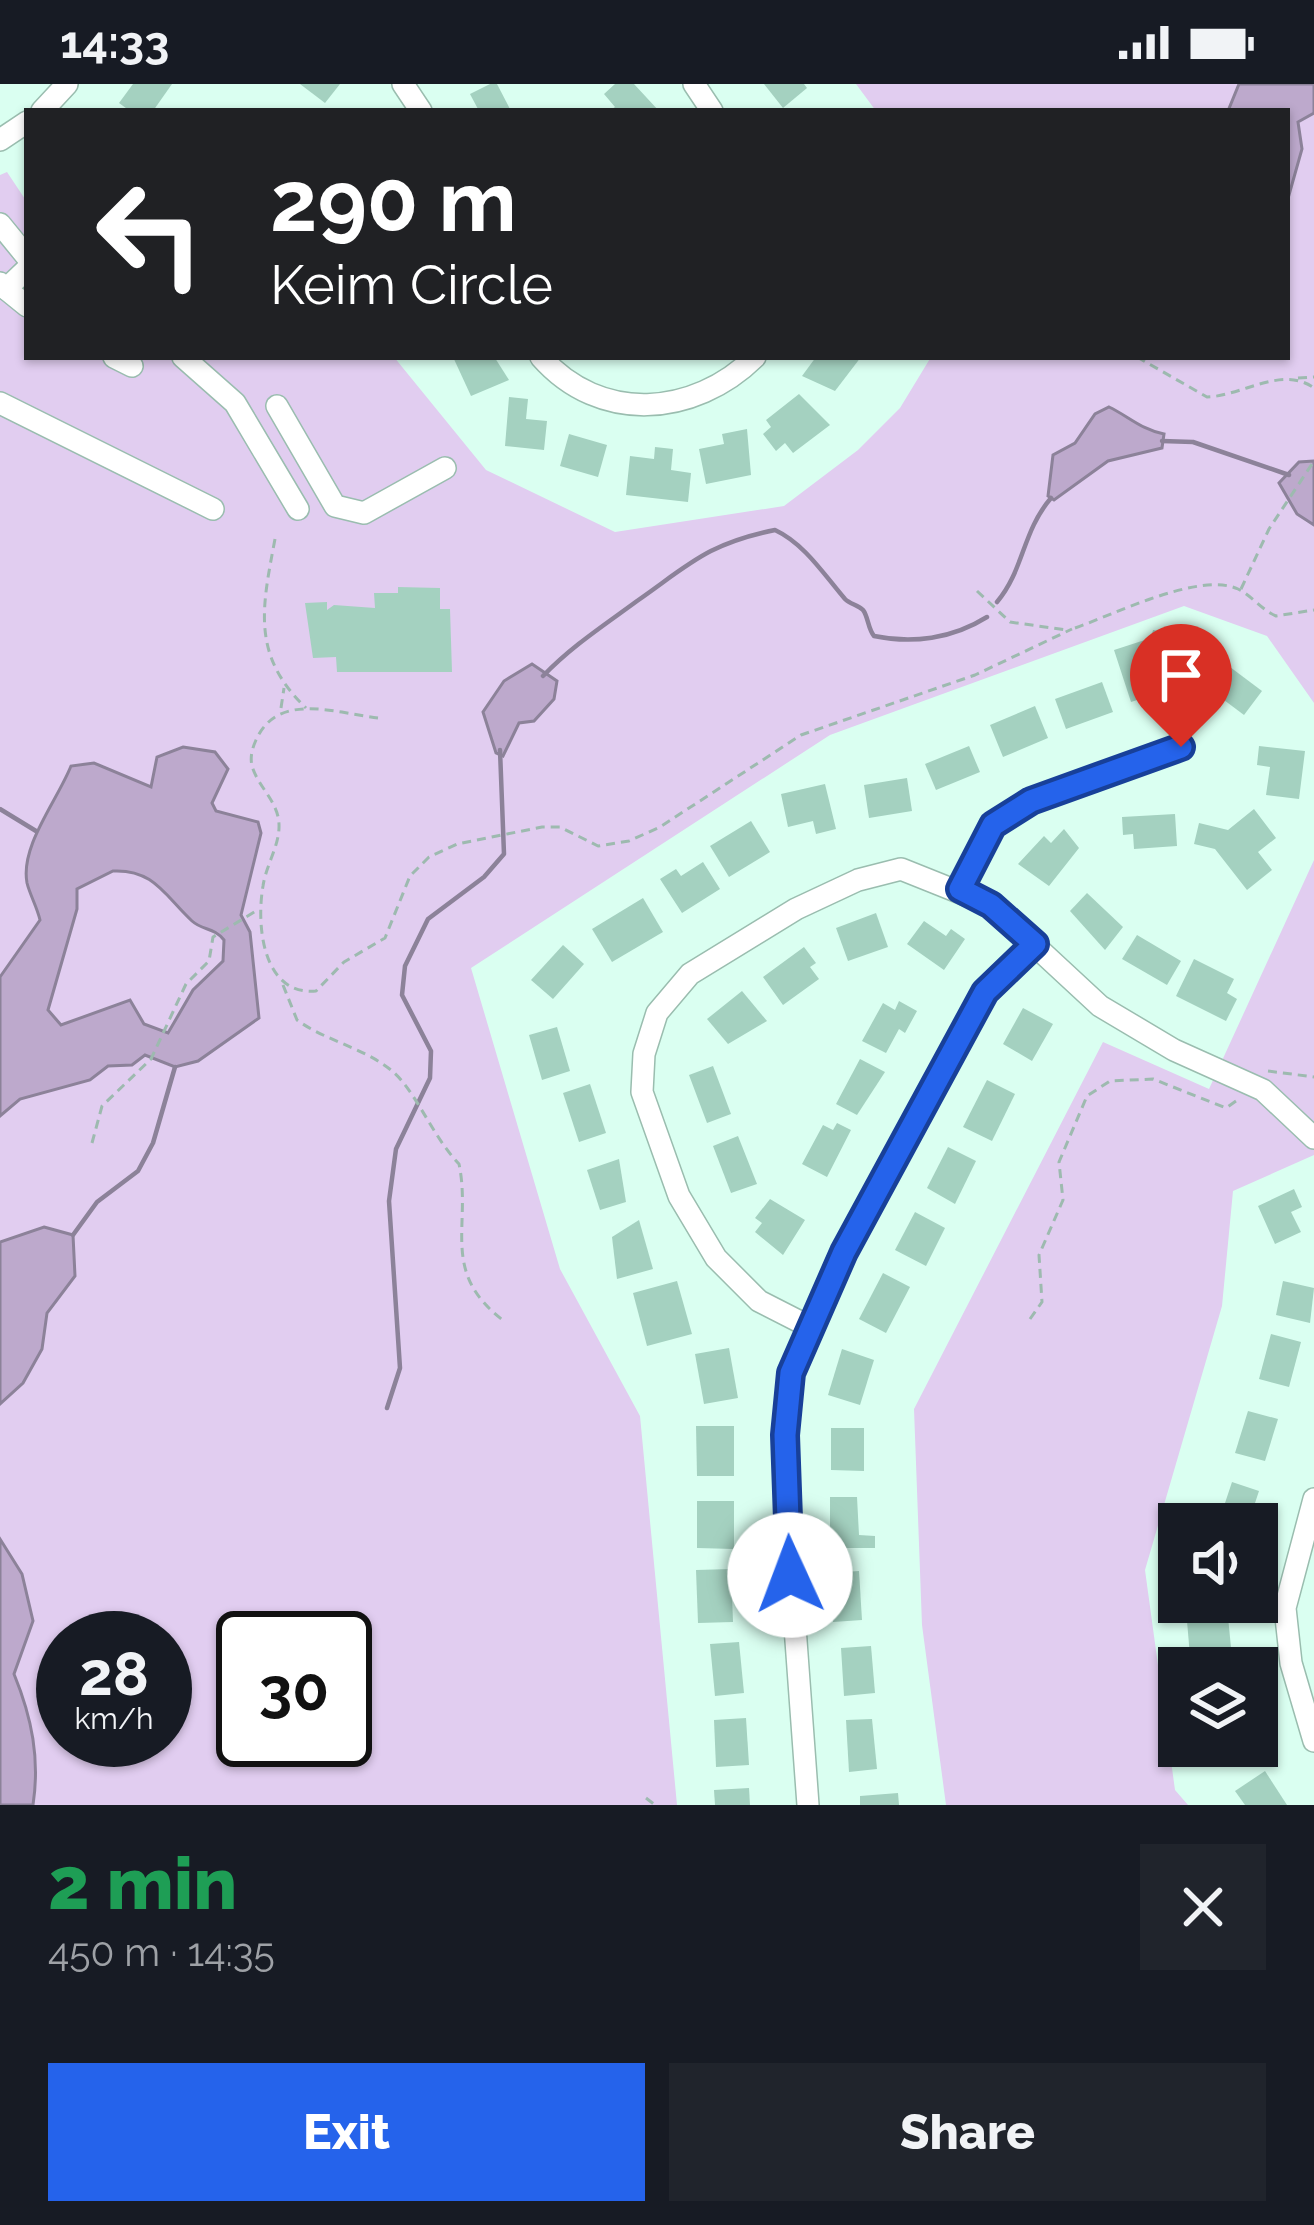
<!DOCTYPE html>
<meta charset="utf-8">
<style>
body{margin:0;font-family:Raleway,sans-serif;background:#20242c;color:#f1f3f6;height:100vh;display:flex;flex-direction:column;font-size:45px;white-space:nowrap}
*{box-sizing:border-box;margin:0}
p{font-size:39px;color:#9ea1a6}
.icon{flex:none;width:66px;height:66px;fill:none;stroke:currentColor;stroke-width:2;stroke-linecap:round;stroke-linejoin:round}
.map{position:relative;height:1721px;overflow:hidden}
.side{display:flex;flex-direction:column;background:#171b24;flex:1}
.side>*{flex:none}
.banner{position:absolute;left:24px;top:24px;width:1266px;height:252px;border-radius:0px;box-shadow:0 3px 9px #0004;background:#202124;color:#fff;overflow:hidden}
.tools{position:absolute;left:1158px;top:1419px;display:grid;gap:24px}
.tools a{display:grid;place-items:center;width:120px;height:120px;border-radius:0px;background:#171b24;box-shadow:0 3px 9px #0004;font-size:60px}
.speed{position:absolute;left:36px;top:1527px;display:flex;gap:24px;font-size:60px;font-weight:700;text-align:center}
.speed>*{display:grid;place-content:center;width:156px;height:156px;border-radius:50%;background:#171b24;box-shadow:0 3px 9px #0004;line-height:1}
.speed small{font-size:30px;font-weight:400}
.speed .limit{border:6px solid #111;border-radius:18px;background:#fff;color:#111}
.pin{position:absolute;display:grid;place-items:center;width:102px;height:102px;color:#fff;margin:-123px -51px;border-radius:50% 50% 50% 0;rotate:-45deg;box-shadow:0 0 12px #0007}
.pin .icon{rotate:45deg}
.me{position:absolute;width:132px;margin:-66px;rotate:358deg;stroke-linejoin:round;filter:drop-shadow(0 0 9px #0008)}
.turn{display:flex;align-items:center;gap:42px;height:252px;padding:0 48px;font-size:54px}
.turn .icon{width:156px;height:156px;stroke-width:2.5}
.turn b{display:block;font-size:84px;line-height:102px}
.round{display:grid;place-items:center;flex:none;width:126px;height:126px;border-radius:0px;background:#20242c}
.overview{display:flex;align-items:center;justify-content:space-between;height:204px;padding:0 48px}
h1{font-size:72px;font-weight:800;line-height:90px;color:#1e9e55}
.action{display:flex;gap:24px;margin-top:auto;padding:24px 48px}
.action a{flex:1;height:138px;border-radius:0px;background:#2563eb;color:#fff;font-size:48px;font-weight:800;line-height:138px;text-align:center}
.action a+a{background:#20242c;color:#f1f3f6}
.status{display:flex;justify-content:space-between;align-items:center;height:84px;padding:0 60px;background:#171b24;direction:ltr}
.status svg{height:33px;fill:currentColor}
.map>svg:first-child{display:block}
</style>
<div class="status"><b>14:33</b><svg viewBox="0 0 49 12"><path d="M0 12V9h3v3zM5 12V6h3v6zM10 12V3h3v9zM15 12V0h3v12zM26 1h20v11H26zM47 4h2v5h-2z"/></svg></div>
<div class="map">
<svg width="1314" height="1721" viewBox="0 0 1314 1721">
<rect width="100%" height="100%" fill="#dafff1"/>
<g fill="#e1cdf0" fill-rule="evenodd">
<path d="M856 0H1314V619L1267 552 1184 522 830 651 471 884 560 1185 640 1332 677 1721H0V91L7 88 27 118V273H394L486 386 615 448 784 422 858 366 900 324 931 273H1287V27H876ZM63 1554H165V1656H63ZM243 1554H345V1656H243Z"/>
<polygon points="1314,776 1314,1071 1233,1107 1222,1222 1145,1486 1175,1706 1188,1721 946,1721 922,1541 914,1325 1103,958 1209,1005"/>
</g>
<g fill="#bda9cc" stroke="#8c8299" stroke-width="3" fill-rule="evenodd">
<polygon points="1239,0 1314,0 1314,29 1298,38 1302,65 1287,118 1287,27 1228,27"/>
<path d="M1109 323C1128 332 1142 346 1164 350L1162 364 1108 377 1054 416 1048 412 1053 371 1075 359 1095 330Z"/>
<polygon points="1314,377 1314,441 1297,430 1279,399 1299,378"/>
<polygon points="532,580 557,597 554,615 534,637 519,639 503,672 496,669 483,628 504,597"/>
<path d="M183 663 215 668 228 685 212 719 216 727 258 738 261 749 241 831 250 848 259 934 198 977 175 983 145 971 132 981 108 982 90 996 20 1015 0 1032V893L40 836C37 823 30 811 27 799 20 762 57 717 71 682L94 679 151 703 157 673ZM113 787C154 785 165 812 192 837 203 847 214 843 224 856L223 877 193 906 168 949 144 940 130 916 61 941 48 926 77 825V805Z"/>
<polygon points="44,1143 73,1151 75,1192 47,1229 42,1265 23,1299 0,1320 0,1158"/>
<path d="M0 1455 22 1490 33 1537 14 1590C32 1634 40 1675 33 1721H0Z"/>
</g>
<g fill="none" stroke-linecap="round" stroke-linejoin="round">
<g stroke="#8c8299" stroke-width="4.5">
<polyline points="1162,357 1193,358 1289,391"/>
<path d="M997 518C1024 486 1022 448 1051 414"/>
<path d="M543 592C572 562 603 542 637 517 690 480 707 460 775 446 805 460 825 492 845 515 850 520 858 521 863 526 868 532 868 545 874 552 912 560 952 555 987 533"/>
<polyline points="0,725 36,747"/>
<polyline points="73,1151 97,1118 138,1087 153,1059 175,983"/>
<polyline points="387,1324 400,1284 389,1117 396,1065 430,994 431,967 402,911 405,882 428,835 484,793 504,770 500,666"/>
</g>
</g>
<g fill="#a4d1c0">
<polygon points="133,0 172,0 153,27 130,27 119,19"/>
<polygon points="300,0 340,0 325,19"/>
<polygon points="490,0 497,0 511,27 479,27 470,10"/>
<polygon points="615,0 634,0 659,27 609,27 615,23 604,10"/>
<polygon points="764,0 804,0 807,4 783,24"/>
<polygon points="453,273 495,274 509,296 471,312"/>
<polygon points="816,273 861,273 835,307 802,292"/>
<polygon points="799,310 830,341 793,369 785,359 776,367 763,350 771,343 766,336"/>
<polygon points="509,313 528,315 526,335 547,337 544,366 505,362"/>
<polygon points="747,345 751,391 706,400 699,365 724,360 722,350"/>
<polygon points="569,350 607,361 598,393 560,382"/>
<polygon points="655,363 673,365 671,386 691,389 688,418 626,411 630,372 654,375"/>
<polygon points="398,503 440,504 440,525 450,525 452,588 337,588 336,573 313,574 305,519 327,518 327,526 334,521 375,524 374,509 398,509"/>
<polygon points="1153,546 1171,549 1169,560 1192,564 1189,583 1162,578 1171,605 1131,618 1114,566 1151,554"/>
<polygon points="1218,574 1262,607 1244,631 1200,598"/>
<polygon points="1102,598 1113,628 1066,645 1055,615"/>
<polygon points="1035,622 1048,654 1003,673 990,641"/>
<polygon points="969,662 980,688 936,706 925,680"/>
<polygon points="1259,662 1305,667 1299,715 1266,711 1270,683 1257,681"/>
<polygon points="907,694 912,727 869,734 864,701"/>
<polygon points="825,700 836,745 816,750 813,737 788,743 781,710"/>
<polygon points="1254,725 1276,754 1258,768 1272,786 1247,806 1215,765 1194,760 1199,739 1228,746"/>
<polygon points="1175,730 1177,762 1134,765 1133,750 1123,751 1122,733"/>
<polygon points="751,737 770,768 729,793 710,762"/>
<polygon points="1064,745 1079,764 1049,802 1018,780 1044,752 1051,759"/>
<polygon points="703,778 720,805 682,829 660,795 676,785 681,792"/>
<polygon points="1087,809 1123,843 1105,866 1070,827"/>
<polygon points="643,814 663,848 612,878 592,845"/>
<polygon points="876,829 888,863 848,877 836,844"/>
<polygon points="924,837 946,852 951,845 965,855 944,886 907,860"/>
<polygon points="1137,851 1181,877 1167,901 1122,875"/>
<polygon points="563,861 584,880 553,915 531,896"/>
<polygon points="804,863 816,879 810,883 819,895 783,921 763,893"/>
<polygon points="1194,875 1234,895 1227,909 1237,915 1226,937 1176,912"/>
<polygon points="742,907 767,937 728,960 707,935"/>
<polygon points="899,917 917,927 905,949 899,945 886,969 862,957 883,919 895,926"/>
<polygon points="1023,924 1053,940 1032,977 1003,960"/>
<polygon points="557,943 570,987 542,996 529,951"/>
<polygon points="860,975 885,988 857,1031 836,1020"/>
<polygon points="713,982 731,1030 707,1039 689,991"/>
<polygon points="987,996 1015,1010 992,1057 963,1043"/>
<polygon points="590,1000 606,1049 579,1058 563,1009"/>
<polygon points="837,1039 851,1046 827,1093 802,1080 823,1041 833,1046"/>
<polygon points="738,1052 757,1100 731,1109 713,1062"/>
<polygon points="948,1063 976,1077 955,1120 927,1104"/>
<polygon points="619,1075 626,1118 600,1126 587,1086"/>
<polygon points="1294,1105 1302,1123 1291,1128 1301,1148 1275,1160 1258,1122"/>
<polygon points="770,1115 805,1136 783,1171 755,1148 762,1139 755,1134"/>
<polygon points="915,1128 945,1144 926,1182 895,1166"/>
<polygon points="639,1136 653,1185 617,1195 612,1153"/>
<polygon points="883,1189 910,1203 886,1249 859,1235"/>
<polygon points="677,1197 692,1250 647,1262 633,1209"/>
<polygon points="1283,1197 1314,1204 1310,1239 1276,1231"/>
<polygon points="1271,1250 1301,1258 1289,1303 1259,1295"/>
<polygon points="729,1264 738,1314 704,1320 695,1270"/>
<polygon points="842,1265 874,1276 860,1321 828,1311"/>
<polygon points="1248,1327 1278,1335 1265,1377 1235,1369"/>
<polygon points="696,1342 734,1342 734,1392 697,1392"/>
<polygon points="831,1344 864,1344 864,1387 831,1386"/>
<polygon points="1232,1398 1259,1407 1248,1440 1218,1440"/>
<polygon points="830,1413 857,1413 859,1451 875,1452 875,1464 830,1464"/>
<polygon points="697,1417 734,1417 734,1465 697,1464"/>
<polygon points="731,1485 733,1538 698,1539 696,1486"/>
<polygon points="859,1487 862,1536 833,1538 829,1489"/>
<polygon points="1228,1533 1233,1584 1191,1584 1187,1537"/>
<polygon points="739,1558 744,1609 715,1612 710,1560"/>
<polygon points="871,1562 875,1609 844,1612 841,1564"/>
<polygon points="746,1634 749,1681 716,1683 714,1636"/>
<polygon points="872,1635 877,1685 849,1688 846,1636"/>
<polygon points="1265,1687 1287,1721 1245,1721 1235,1707"/>
<polygon points="749,1704 750,1721 715,1721 714,1706"/>
<polygon points="898,1709 899,1721 860,1721 860,1712"/>
</g>
<g fill="none" stroke-linecap="round" stroke-linejoin="round">
<g stroke="#9abdaf" stroke-width="24">
<g id="minor">
<polyline points="403,0 421,27"/>
<polyline points="694,0 712,27"/>
<polyline points="42,27 67,0"/>
<polyline points="0,56 27,38"/>
<polyline points="0,140 27,173"/>
<polyline points="0,199 6,205 27,185"/>
<polyline points="6,205 27,222"/>
<polyline points="114,273 132,282"/>
<polyline points="183,273 235,319 298,425"/>
<path d="M541 273C600 340 694 333 755 273"/>
<polyline points="0,319 213,425"/>
<polyline points="277,322 335,422 364,429 445,384"/>
<polyline points="960,805 993,741 1031,717 1181,663"/>
<polyline points="810,1243 759,1217 716,1174 679,1112 642,1008 644,970 657,929 690,890 796,825 858,796 901,785 991,821 1100,922 1174,966 1263,1006 1314,1054"/>
<polyline points="1314,1415 1285,1524 1291,1579 1314,1657"/>
<polyline points="808,1721 788,1447 785,1351 791,1289 844,1168 985,907 1035,860"/>
</g>
</g>
<g stroke="#9dbaaf" stroke-width="3" stroke-dasharray="9 6" stroke-linecap="butt">
<path d="M1137 273 1207 313C1242 312 1282 281 1314 304"/>
<polyline points="1298,294 1314,293"/>
<path d="M275 455C262 524 251 571 306 624"/>
<polyline points="1241,505 1269,445 1314,377"/>
<polyline points="977,507 1010,538 1066,546"/>
<path d="M1075 544C1113 531 1200 487 1238 505 1252 512 1262 526 1276 532L1314 526"/>
<polyline points="281,624 284,604"/>
<path d="M378 634C335 629 278 607 256 656 252 665 250 673 252 682 258 703 278 717 279 740 280 761 266 781 263 802 256 842 263 912 316 907L344 878 385 854 410 792 429 773 457 760 542 743H560L598 762 629 757 660 743 801 651 975 591 1072 545"/>
<path d="M283 901 297 936C326 957 362 963 391 986 415 1005 432 1052 459 1080 472 1142 439 1188 504 1237"/>
<polyline points="1268,987 1314,993"/>
<polyline points="92,1059 102,1022 151,975 186,900 209,877 213,853 256,827"/>
<polyline points="1030,1235 1042,1218 1039,1171 1063,1116 1059,1078 1087,1012 1110,997 1153,995 1226,1024 1239,1015"/>
<polyline points="646,1714 655,1721"/>
</g>
<use href="#minor" stroke="#fff" stroke-width="21"/>
</g>
<g fill="none" stroke-linecap="round" stroke-linejoin="round">
<g stroke="#184099" stroke-width="30">
<polyline id="route" points="790,1491 785,1351 791,1289 844,1168 985,908 1035,860 991,821 960,805 993,741 1031,717 1181,663"/>
</g>
<use href="#route" stroke="#2563eb" stroke-width="21"/>
</g>
</svg>
<div class="tools">
<a><svg class="icon" aria-label="sound" viewBox="0 0 24 24"><path d="M4 9h4l5-4v14l-5-4H4zM17 9q2 3 0 6"/></svg></a>
<a><svg class="icon" aria-label="layers" viewBox="0 0 24 24"><path d="M12 4l9 5-9 5-9-5zM3 14l9 5 9-5"/></svg></a>
</div>
<div class="speed"><div>28<small>km/h</small></div><div class="limit">30</div></div>
<div class="pin" style="left:1181px;top:663px;background:#d93025"><svg class="icon" aria-label="arrive" viewBox="0 0 24 24"><path d="M6 21V4h12l-3 4 3 4H6"/></svg></div>
<svg class="me" style="left:790px;top:1491px" viewBox="-20 -20 40 40"><circle r="19" fill="#fff"/><path d="M0-13L10 11 0 6-10 11z" fill="#2563eb"/></svg>
<div class="banner">
<div class="turn"><svg class="icon" aria-label="left" viewBox="0 0 24 24"><path d="M17 20v-9H6M10 6l-5 5 5 5"/></svg><div><b>290 m</b>Keim Circle</div></div>
</div>
</div>
<section class="side">
<div class="overview"><div><h1>2 min</h1><p>450 m · 14:35</p></div><a class="round"><svg class="icon" aria-label="close" viewBox="0 0 24 24"><path d="M6 6l12 12M18 6L6 18"/></svg></a></div>
<div class="action"><a>Exit</a><a>Share</a></div>
</section>
